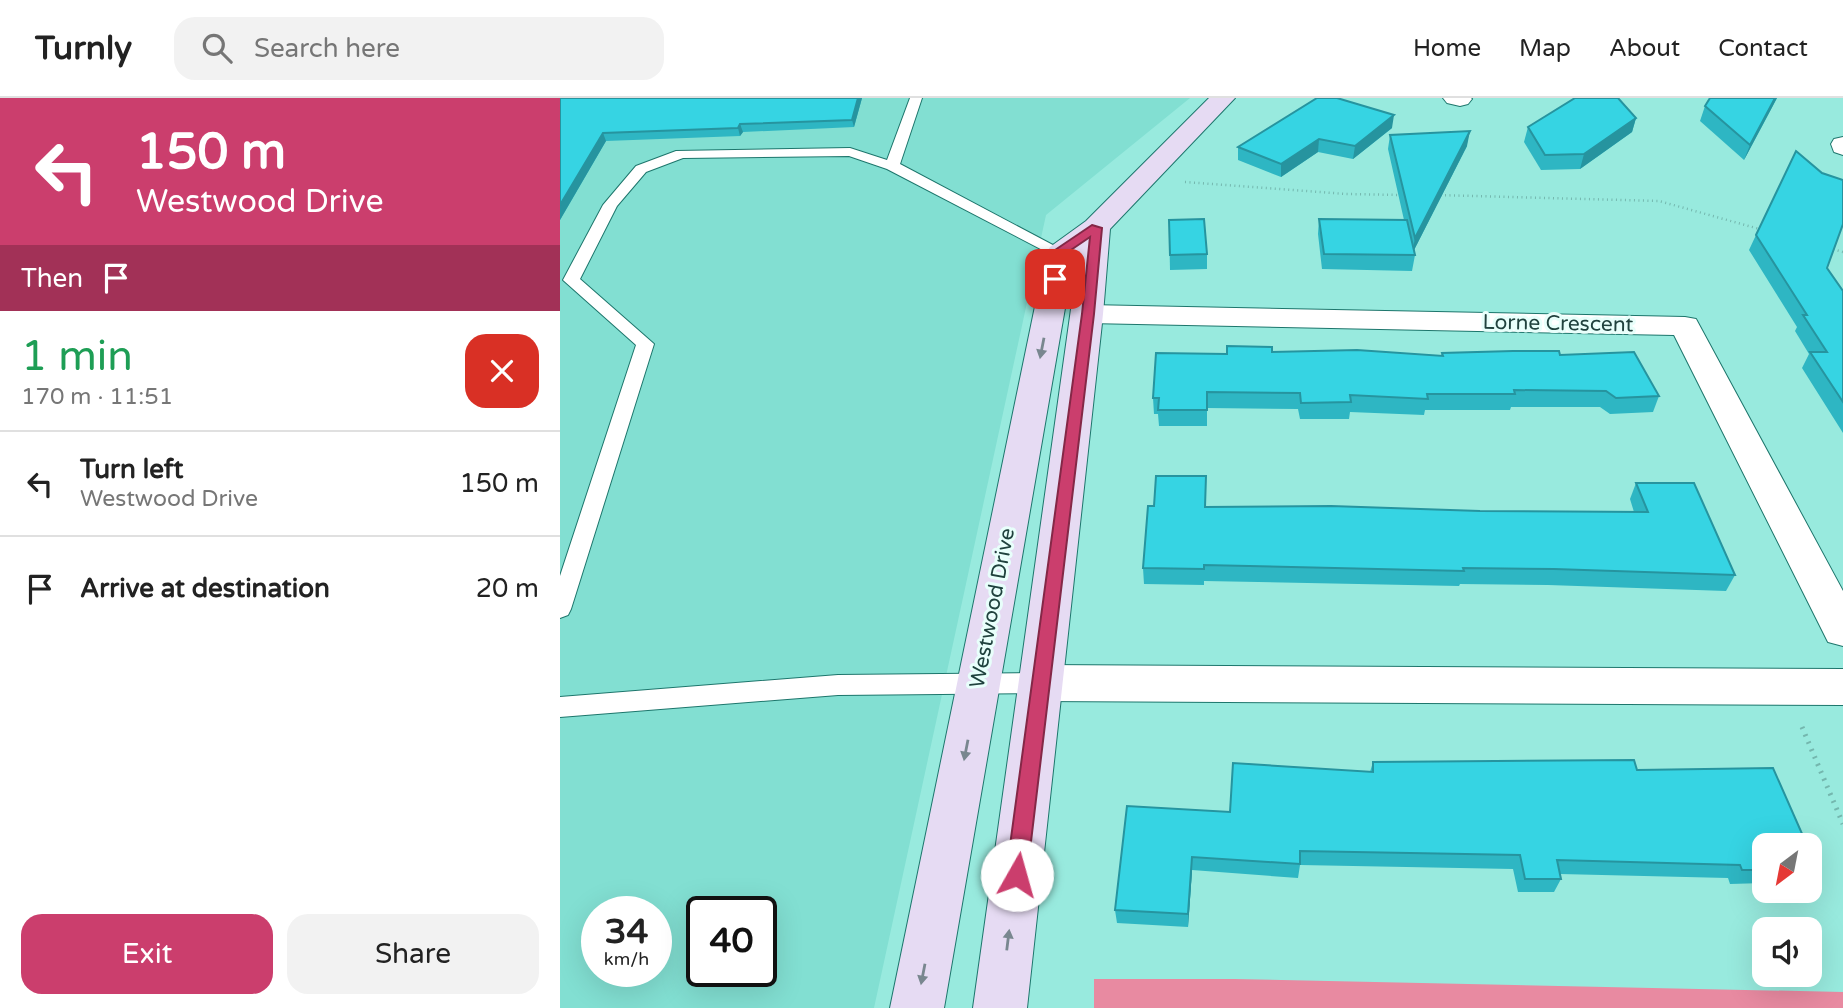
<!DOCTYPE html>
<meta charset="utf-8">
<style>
body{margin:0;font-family:"Varela Round",sans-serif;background:#f2f2f2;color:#222;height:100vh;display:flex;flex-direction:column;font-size:26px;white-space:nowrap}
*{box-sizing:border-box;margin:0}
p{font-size:23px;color:#767676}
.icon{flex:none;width:38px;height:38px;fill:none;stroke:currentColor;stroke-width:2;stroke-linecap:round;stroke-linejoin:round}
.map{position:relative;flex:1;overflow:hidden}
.drawer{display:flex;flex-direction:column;background:#fff;width:560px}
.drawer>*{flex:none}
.hud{background:#cb3e6d;color:#fff;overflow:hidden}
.needle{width:46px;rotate:212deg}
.fabs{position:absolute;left:1192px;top:735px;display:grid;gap:14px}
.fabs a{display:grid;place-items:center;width:70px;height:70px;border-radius:14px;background:#fff;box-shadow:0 7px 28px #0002;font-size:35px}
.speed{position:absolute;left:21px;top:798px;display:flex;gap:14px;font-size:35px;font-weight:700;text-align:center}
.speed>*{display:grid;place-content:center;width:91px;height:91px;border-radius:50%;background:#fff;box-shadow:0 7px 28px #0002;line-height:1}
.speed small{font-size:18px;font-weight:400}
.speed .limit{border:4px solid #111;border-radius:10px;background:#fff;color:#111}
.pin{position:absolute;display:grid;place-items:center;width:60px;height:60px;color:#fff;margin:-30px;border-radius:14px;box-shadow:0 4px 10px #0006}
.me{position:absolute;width:77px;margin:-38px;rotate:7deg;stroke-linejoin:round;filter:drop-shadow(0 0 5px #0008)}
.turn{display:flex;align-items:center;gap:24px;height:147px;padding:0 21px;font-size:32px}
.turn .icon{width:91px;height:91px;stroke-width:2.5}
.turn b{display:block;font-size:49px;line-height:60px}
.then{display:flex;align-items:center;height:66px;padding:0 21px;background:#0003;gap:14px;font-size:26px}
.round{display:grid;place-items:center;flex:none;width:74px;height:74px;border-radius:21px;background:#f2f2f2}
.head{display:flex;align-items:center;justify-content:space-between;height:119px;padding:0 21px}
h1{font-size:42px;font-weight:600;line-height:52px;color:#1e9e55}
.cta{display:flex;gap:14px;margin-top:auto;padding:14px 21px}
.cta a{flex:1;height:80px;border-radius:21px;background:#cb3e6d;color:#fff;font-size:28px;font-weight:600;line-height:80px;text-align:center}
.cta a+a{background:#f2f2f2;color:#222}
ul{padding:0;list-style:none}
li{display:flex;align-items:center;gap:21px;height:105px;padding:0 21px;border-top:2px solid #e0e0e0}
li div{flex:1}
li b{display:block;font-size:26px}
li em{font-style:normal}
header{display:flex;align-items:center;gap:42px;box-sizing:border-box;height:98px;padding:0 35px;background:#fff;border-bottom:2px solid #e0e0e0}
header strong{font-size:33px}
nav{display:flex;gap:38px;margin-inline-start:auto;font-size:24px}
.search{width:490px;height:63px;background:#f2f2f2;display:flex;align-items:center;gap:18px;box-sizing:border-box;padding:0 24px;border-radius:21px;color:#767676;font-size:26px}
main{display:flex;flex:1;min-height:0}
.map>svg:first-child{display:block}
</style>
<header>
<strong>Turnly</strong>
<div class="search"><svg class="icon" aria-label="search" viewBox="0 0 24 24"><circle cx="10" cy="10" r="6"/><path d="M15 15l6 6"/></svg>Search here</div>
<nav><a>Home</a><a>Map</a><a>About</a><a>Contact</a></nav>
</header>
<main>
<section class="drawer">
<div class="hud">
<div class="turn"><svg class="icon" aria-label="left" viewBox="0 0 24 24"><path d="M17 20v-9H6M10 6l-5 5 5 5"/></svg><div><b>150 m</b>Westwood Drive</div></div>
<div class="then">Then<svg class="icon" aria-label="arrive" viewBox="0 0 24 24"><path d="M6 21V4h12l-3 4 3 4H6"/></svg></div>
</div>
<div class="head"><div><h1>1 min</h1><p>170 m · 11:51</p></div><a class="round" style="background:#d93025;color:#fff"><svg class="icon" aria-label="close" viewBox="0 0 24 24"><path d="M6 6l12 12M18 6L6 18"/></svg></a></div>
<ul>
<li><svg class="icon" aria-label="left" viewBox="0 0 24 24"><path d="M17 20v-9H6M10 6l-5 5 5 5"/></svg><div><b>Turn left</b><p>Westwood Drive</p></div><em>150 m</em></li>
<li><svg class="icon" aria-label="arrive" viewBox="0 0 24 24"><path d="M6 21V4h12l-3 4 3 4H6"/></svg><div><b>Arrive at destination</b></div><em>20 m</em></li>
</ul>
<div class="cta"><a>Exit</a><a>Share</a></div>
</section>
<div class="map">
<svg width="1283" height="910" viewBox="0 0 1283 910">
<rect width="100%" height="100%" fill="#98eade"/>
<path fill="#82dfd2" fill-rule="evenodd" d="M0 0H630L486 117 314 910H0ZM37 814H96V873H37ZM142 814H201V873H142Z"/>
<polygon fill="#e88aa1" points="534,881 674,881 1283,894 1283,910 534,910"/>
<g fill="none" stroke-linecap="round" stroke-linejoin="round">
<g stroke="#1d766c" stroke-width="2">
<g id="lane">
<polygon points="350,0 362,0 340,66 508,155 506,158 494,158 327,71 289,58 123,60 86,74 57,108 20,181 94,246 11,511 8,517 0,520 0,478 76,247 3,182 43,107 76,68 116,53 290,50 327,62"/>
<polygon points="481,575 489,578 493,585 489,592 481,595 278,597 0,619 0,599 278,577"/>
</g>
</g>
<g stroke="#1d766c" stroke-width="2">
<g id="street">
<polygon points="883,0 911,0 912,1 908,6 900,8 887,5"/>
<polygon points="1283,39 1283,57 1274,54 1271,46 1274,41"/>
<polygon points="528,207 1125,219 1136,221 1283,493 1283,548 1268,544 1114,237 528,225 517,222 513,216 517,210"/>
<polygon points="481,567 1283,571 1283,607 481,603 466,598 460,585 466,572"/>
</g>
</g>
<g stroke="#1d766c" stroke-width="2">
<polygon id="secondary" points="649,0 675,0 550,131 543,216 467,910 413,910 519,154 514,158 384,910 330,910 486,155 490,149 526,123"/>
</g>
<g stroke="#74b7ae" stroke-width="2.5" stroke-dasharray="1 3.5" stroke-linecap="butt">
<polyline points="625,84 786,96 843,97"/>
<polyline points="876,97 1099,103 1203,132"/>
<polyline points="1269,150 1283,154"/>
</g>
<polyline stroke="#74b7ae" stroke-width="5" stroke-dasharray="2 6" stroke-linecap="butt" points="1242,629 1283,726"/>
<use href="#lane" fill="#fff" fill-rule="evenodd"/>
<use href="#street" fill="#fff" fill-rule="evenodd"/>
<use href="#secondary" fill="#e6dbf3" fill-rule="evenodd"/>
</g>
<g fill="#2eb6c3">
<polygon points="0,0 302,0 294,29 183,34 180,38 46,43 0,122"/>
<polygon points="1150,0 1217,0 1184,62 1140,23 1145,8"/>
<polygon points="1076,20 1072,34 1020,71 981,72 964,44 968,29"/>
<polygon points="832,30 793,61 758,54 721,79 678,62 678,49"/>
<polygon points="830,37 907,48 854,152 855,157 852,173 762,171 758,136 759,121 844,122 828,51"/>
<polygon points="609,122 647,156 647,171 610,172"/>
<polygon points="1196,137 1267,170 1283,193 1283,335 1242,270 1249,256 1235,233 1237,229 1189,152"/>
<polygon points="712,254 881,258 882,255 1000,257 1099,298 1093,314 1050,316 1040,309 951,309 950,312 865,312 864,317 790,314 789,321 740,321 738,311 647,310 647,328 599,328 598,316 594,316 593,300 667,256"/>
<polygon points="1076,385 1175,477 1166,493 988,487 900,486 899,488 644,483 644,487 584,486 583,470 920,413 1074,414 1070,401"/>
<polygon points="813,664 1077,672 1204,747 1204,785 1170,786 1168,780 1000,776 1001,781 994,794 958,794 953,771 740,767 738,780 632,772 628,829 557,825 555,812 670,714 810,674"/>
<polygon points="1250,754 1257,771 1250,778"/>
</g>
<g fill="#26949f">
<polygon points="298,0 302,0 294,29 292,22"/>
<polygon points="1215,0 1217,0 1184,62 1190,47"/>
<polygon points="834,17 832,30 793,61 795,48"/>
<polygon points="1076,20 1072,34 1020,71 1024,56"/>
<polygon points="180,26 183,34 180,38 178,30"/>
<polygon points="910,33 907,48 852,156 855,140"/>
<polygon points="43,35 46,43 0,122 0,107"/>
<polygon points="759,41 758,54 721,79 721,66"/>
<polygon points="632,759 632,772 628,829 628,816"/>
</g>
<g fill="#36d4e3" stroke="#26949f" stroke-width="2">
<polygon points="0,0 298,0 292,22 180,26 178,30 43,35 0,107"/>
<polygon points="757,0 777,0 834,17 795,48 759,41 721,66 678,49"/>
<polygon points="1015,0 1058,0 1076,20 1024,56 985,57 968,29"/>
<polygon points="1150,0 1215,0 1190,47 1145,8"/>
<polygon points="910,33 855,140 830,37"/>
<polygon points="1236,53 1262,75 1283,82 1283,126 1267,170 1283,193 1283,304 1250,254 1267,254 1243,217 1247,217 1196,137"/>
<polygon points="644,121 647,156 610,157 609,122"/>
<polygon points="759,121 847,122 855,157 764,156"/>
<polygon points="667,248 712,249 712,254 797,252 883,258 882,255 953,253 999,253 1000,257 1074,254 1099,298 1056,300 1046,293 954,292 955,296 867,296 868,301 790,297 791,304 741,305 740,295 647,294 647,312 598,312 599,300 593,300 596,255 667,256"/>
<polygon points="596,378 646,378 645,409 771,408 920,413 1088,414 1076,385 1134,385 1175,477 994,471 903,470 904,473 644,467 644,471 583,470 588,408 594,408"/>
<polygon points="1074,662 1077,672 1213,670 1247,747 1204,747 1204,772 1182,772 1180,767 997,762 1001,781 965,781 960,757 740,753 740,766 632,759 628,816 555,812 567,708 670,714 673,665 813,674 813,664"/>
<polygon points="1250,754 1257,771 1250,771"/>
</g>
<defs><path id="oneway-solid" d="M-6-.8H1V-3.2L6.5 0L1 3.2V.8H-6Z" transform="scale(1.75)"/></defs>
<g fill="#79878f">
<use href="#oneway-solid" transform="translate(482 250) rotate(101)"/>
<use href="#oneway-solid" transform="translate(406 652) rotate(101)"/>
<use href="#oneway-solid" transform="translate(448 842) rotate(-83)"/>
<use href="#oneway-solid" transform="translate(363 876) rotate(101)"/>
</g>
<polygon fill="#cb3e6d" stroke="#842847" stroke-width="2" points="532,127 542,130 534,216 467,777 464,784 457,787 449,784 446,777 522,216 530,139 505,156 499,184 488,181 495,152"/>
<g text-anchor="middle" stroke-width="6" stroke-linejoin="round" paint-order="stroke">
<g font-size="21" fill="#20423e" stroke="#e8fffb">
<text transform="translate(998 225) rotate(1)" y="7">Lorne Crescent</text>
<text transform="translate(432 510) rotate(-79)" y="7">Westwood Drive</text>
</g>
</g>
</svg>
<div class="fabs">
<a><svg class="needle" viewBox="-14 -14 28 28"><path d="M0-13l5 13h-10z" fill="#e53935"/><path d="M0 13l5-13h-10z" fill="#767676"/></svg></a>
<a><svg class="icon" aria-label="sound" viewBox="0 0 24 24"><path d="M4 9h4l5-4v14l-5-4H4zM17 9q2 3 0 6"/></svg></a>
</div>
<div class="speed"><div>34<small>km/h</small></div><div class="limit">40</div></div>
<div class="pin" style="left:495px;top:181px;background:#d93025"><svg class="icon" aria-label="arrive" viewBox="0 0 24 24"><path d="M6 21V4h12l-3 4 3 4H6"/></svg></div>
<svg class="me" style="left:457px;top:777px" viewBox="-20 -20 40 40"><circle r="19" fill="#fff"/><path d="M0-13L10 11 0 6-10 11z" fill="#cb3e6d"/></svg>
</div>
</main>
